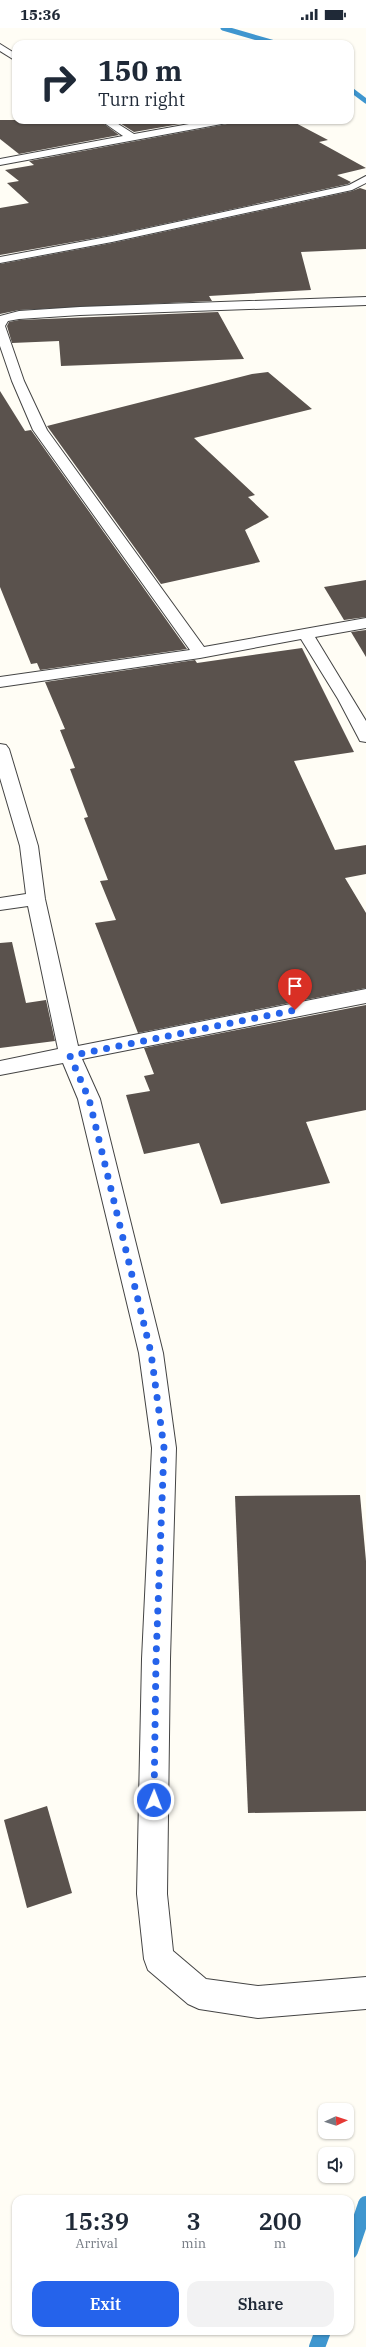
<!DOCTYPE html>
<style>
body{margin:0;font-family:"IBM Plex Serif",serif;background:#f2f2f3;color:#1f2937;height:100vh;display:flex;flex-direction:column;font-size:15px;white-space:nowrap}
*{box-sizing:border-box;margin:0}
p{font-size:13px;color:#747a83}
.icon{flex:none;width:22px;height:22px;fill:none;stroke:currentColor;stroke-width:2;stroke-linecap:round;stroke-linejoin:round}
.map{position:relative;flex:1;overflow:hidden}
.details{position:absolute;left:12px;top:2167px;width:342px;height:140px;display:flex;flex-direction:column;background:#fff;border-radius:12px;box-shadow:0 1px 3px #0004}
.details>*{flex:none}
.guide{position:absolute;left:12px;top:12px;width:342px;height:84px;border-radius:12px;box-shadow:0 1px 3px #0004;background:#fff;color:#1f2937;overflow:hidden}
.needle{width:26px;rotate:87deg}
.buttons{position:absolute;left:318px;top:2075px;display:grid;gap:8px}
.buttons a{display:grid;place-items:center;width:36px;height:36px;border-radius:8px;background:#fff;box-shadow:0 1px 3px #0004;font-size:20px}
.pin{position:absolute;display:grid;place-items:center;width:34px;height:34px;color:#fff;margin:-41px -17px;border-radius:50% 50% 50% 0;rotate:-45deg;box-shadow:0 0 4px #0007}
.pin .icon{rotate:45deg}
.me{position:absolute;width:44px;margin:-22px;rotate:1deg;stroke-linejoin:round;filter:drop-shadow(0 0 3px #0008)}
.turn{display:flex;align-items:center;gap:14px;height:84px;padding:0 20px;font-size:18px}
.turn .icon{width:52px;height:52px;stroke-width:2.5}
.turn b{display:block;font-size:28px;line-height:34px}
.eta{display:flex;justify-content:space-evenly;align-items:center;height:68px;text-align:center}
.eta b{font-size:24px;font-weight:600;line-height:28px}
.button{display:flex;gap:8px;margin-top:auto;padding:8px 20px}
.button a{flex:1;height:46px;border-radius:12px;background:#2563eb;color:#fff;font-size:16px;font-weight:600;line-height:46px;text-align:center}
.button a+a{background:#f2f2f3;color:#1f2937}
.status{display:flex;justify-content:space-between;align-items:center;height:28px;padding:0 20px;background:#fff;direction:ltr}
.status svg{height:11px;fill:currentColor}
.map>svg:first-child{display:block}
</style>
<div class="status"><b>15:36</b><svg viewBox="0 0 49 12"><path d="M0 12V9h3v3zM5 12V6h3v6zM10 12V3h3v9zM15 12V0h3v12zM26 1h20v11H26zM47 4h2v5h-2z"/></svg></div>
<div class="map">
<svg width="366" height="2319" viewBox="0 0 366 2319">
<rect width="100%" height="100%" fill="#fffdf5"/>
<g fill="none" stroke-linecap="round" stroke-linejoin="round">
<g stroke="#3f96cf" stroke-width="5">
<polyline points="223,0 278,16"/>
<polyline points="350,61 366,73"/>
</g>
<g stroke="#3f96cf" stroke-width="16">
<polyline points="350,2223 366,2176"/>
<polyline points="317,2319 323,2303"/>
</g>
</g>
<g fill="#5a524d">
<polygon points="0,92 99,92 119,107 19,126 0,111"/>
<polygon points="115,92 203,92 134,104"/>
<polygon points="233,92 290,92 328,112 319,114 366,140 337,147 351,154 348,156 112,207 0,227 0,180 29,175 7,155 19,153 5,142 34,137 29,133 227,96"/>
<polygon points="360,160 366,162 366,221 301,224 311,262 209,268 212,273 19,282 0,286 0,236 112,215 352,163"/>
<polygon points="218,284 244,331 61,338 59,313 12,315 7,298 9,294 19,292"/>
<polygon points="268,344 312,381 194,410 255,467 248,469 269,489 245,502 260,534 161,556 47,398 252,346"/>
<polygon points="0,363 25,403 31,402 187,621 40,642 37,635 31,636 0,559"/>
<polygon points="366,552 366,589 344,592 324,559"/>
<polygon points="366,602 366,629 351,604"/>
<polygon points="302,620 354,724 294,733 335,822 366,817 366,846 345,850 366,885 366,960 138,1005 95,895 116,892 100,853 108,852 84,790 88,789 70,741 75,740 60,702 65,701 45,654 195,632 197,635"/>
<polygon points="12,914 26,975 46,972 55,1013 0,1020 0,915"/>
<polygon points="366,977 366,1082 306,1094 330,1155 221,1176 199,1115 144,1126 126,1067 150,1063 144,1048 154,1046 144,1020"/>
<polygon points="360,1467 366,1533 366,1783 248,1785 235,1468"/>
<polygon points="47,1778 72,1865 27,1880 4,1792"/>
</g>
<g fill="none" stroke-linecap="round" stroke-linejoin="round">
<g stroke="#444" stroke-width="2">
<g id="street">
<polygon points="0,16 16,26 16,33 0,23"/>
<polygon points="100,92 112,92 134,106 211,92 232,92 227,95 0,137 0,131 123,108"/>
<polygon points="366,148 366,155 352,162 112,214 0,235 0,229 112,208 349,157"/>
<polygon points="366,269 366,277 80,287 19,291 8,293 5,298 24,353 47,402 204,619 366,590 366,600 315,609 366,693 366,714 360,713 358,709 338,671 301,611 200,630 0,659 0,649 190,622 33,402 12,353 0,318 0,288 19,283 80,279"/>
<polygon points="0,716 6,717 9,721 38,818 45,871 78,1018 366,961 366,975 82,1031 100,1071 163,1325 176,1420 170,1631 167,1866 173,1923 206,1951 258,1958 366,1949 366,1981 258,1990 199,1981 188,1976 148,1942 144,1931 137,1866 142,1631 152,1420 139,1325 78,1071 63,1035 0,1047 0,1033 58,1021 28,878 0,882 0,870 26,866 20,818 0,750"/>
</g>
</g>
<use href="#street" fill="#fff" fill-rule="evenodd"/>
</g>
<g fill="none" stroke-linecap="round" stroke-linejoin="round">
<polyline stroke="#2563eb" stroke-width="7" stroke-dasharray="0 12.6" points="154,1772 156,1631 164,1420 151,1325 89,1071 70,1028 295,982"/>
</g>
</svg>
<div class="buttons">
<a><svg class="needle" viewBox="-14 -14 28 28"><path d="M0-13l5 13h-10z" fill="#e53935"/><path d="M0 13l5-13h-10z" fill="#747a83"/></svg></a>
<a><svg class="icon" aria-label="sound" viewBox="0 0 24 24"><path d="M4 9h4l5-4v14l-5-4H4zM17 9q2 3 0 6"/></svg></a>
</div>
<div class="pin" style="left:295px;top:982px;background:#d93025"><svg class="icon" aria-label="arrive" viewBox="0 0 24 24"><path d="M6 21V4h12l-3 4 3 4H6"/></svg></div>
<svg class="me" style="left:154px;top:1772px" viewBox="-20 -20 40 40"><circle r="17" fill="#2563eb" stroke="#fff" stroke-width="3"/><path d="M0-11L8 9 0 5-8 9z" fill="#fff"/></svg>
<div class="guide">
<div class="turn"><svg class="icon" aria-label="right" viewBox="0 0 24 24"><path d="M7 20v-9h11M14 6l5 5-5 5"/></svg><div><b>150 m</b>Turn right</div></div>
</div>
<section class="details">
<div class="eta">
<div><b>15:39</b><p>Arrival</p></div>
<div><b>3</b><p>min</p></div>
<div><b>200</b><p>m</p></div>
</div>
<div class="button"><a>Exit</a><a>Share</a></div>
</section>
</div>
